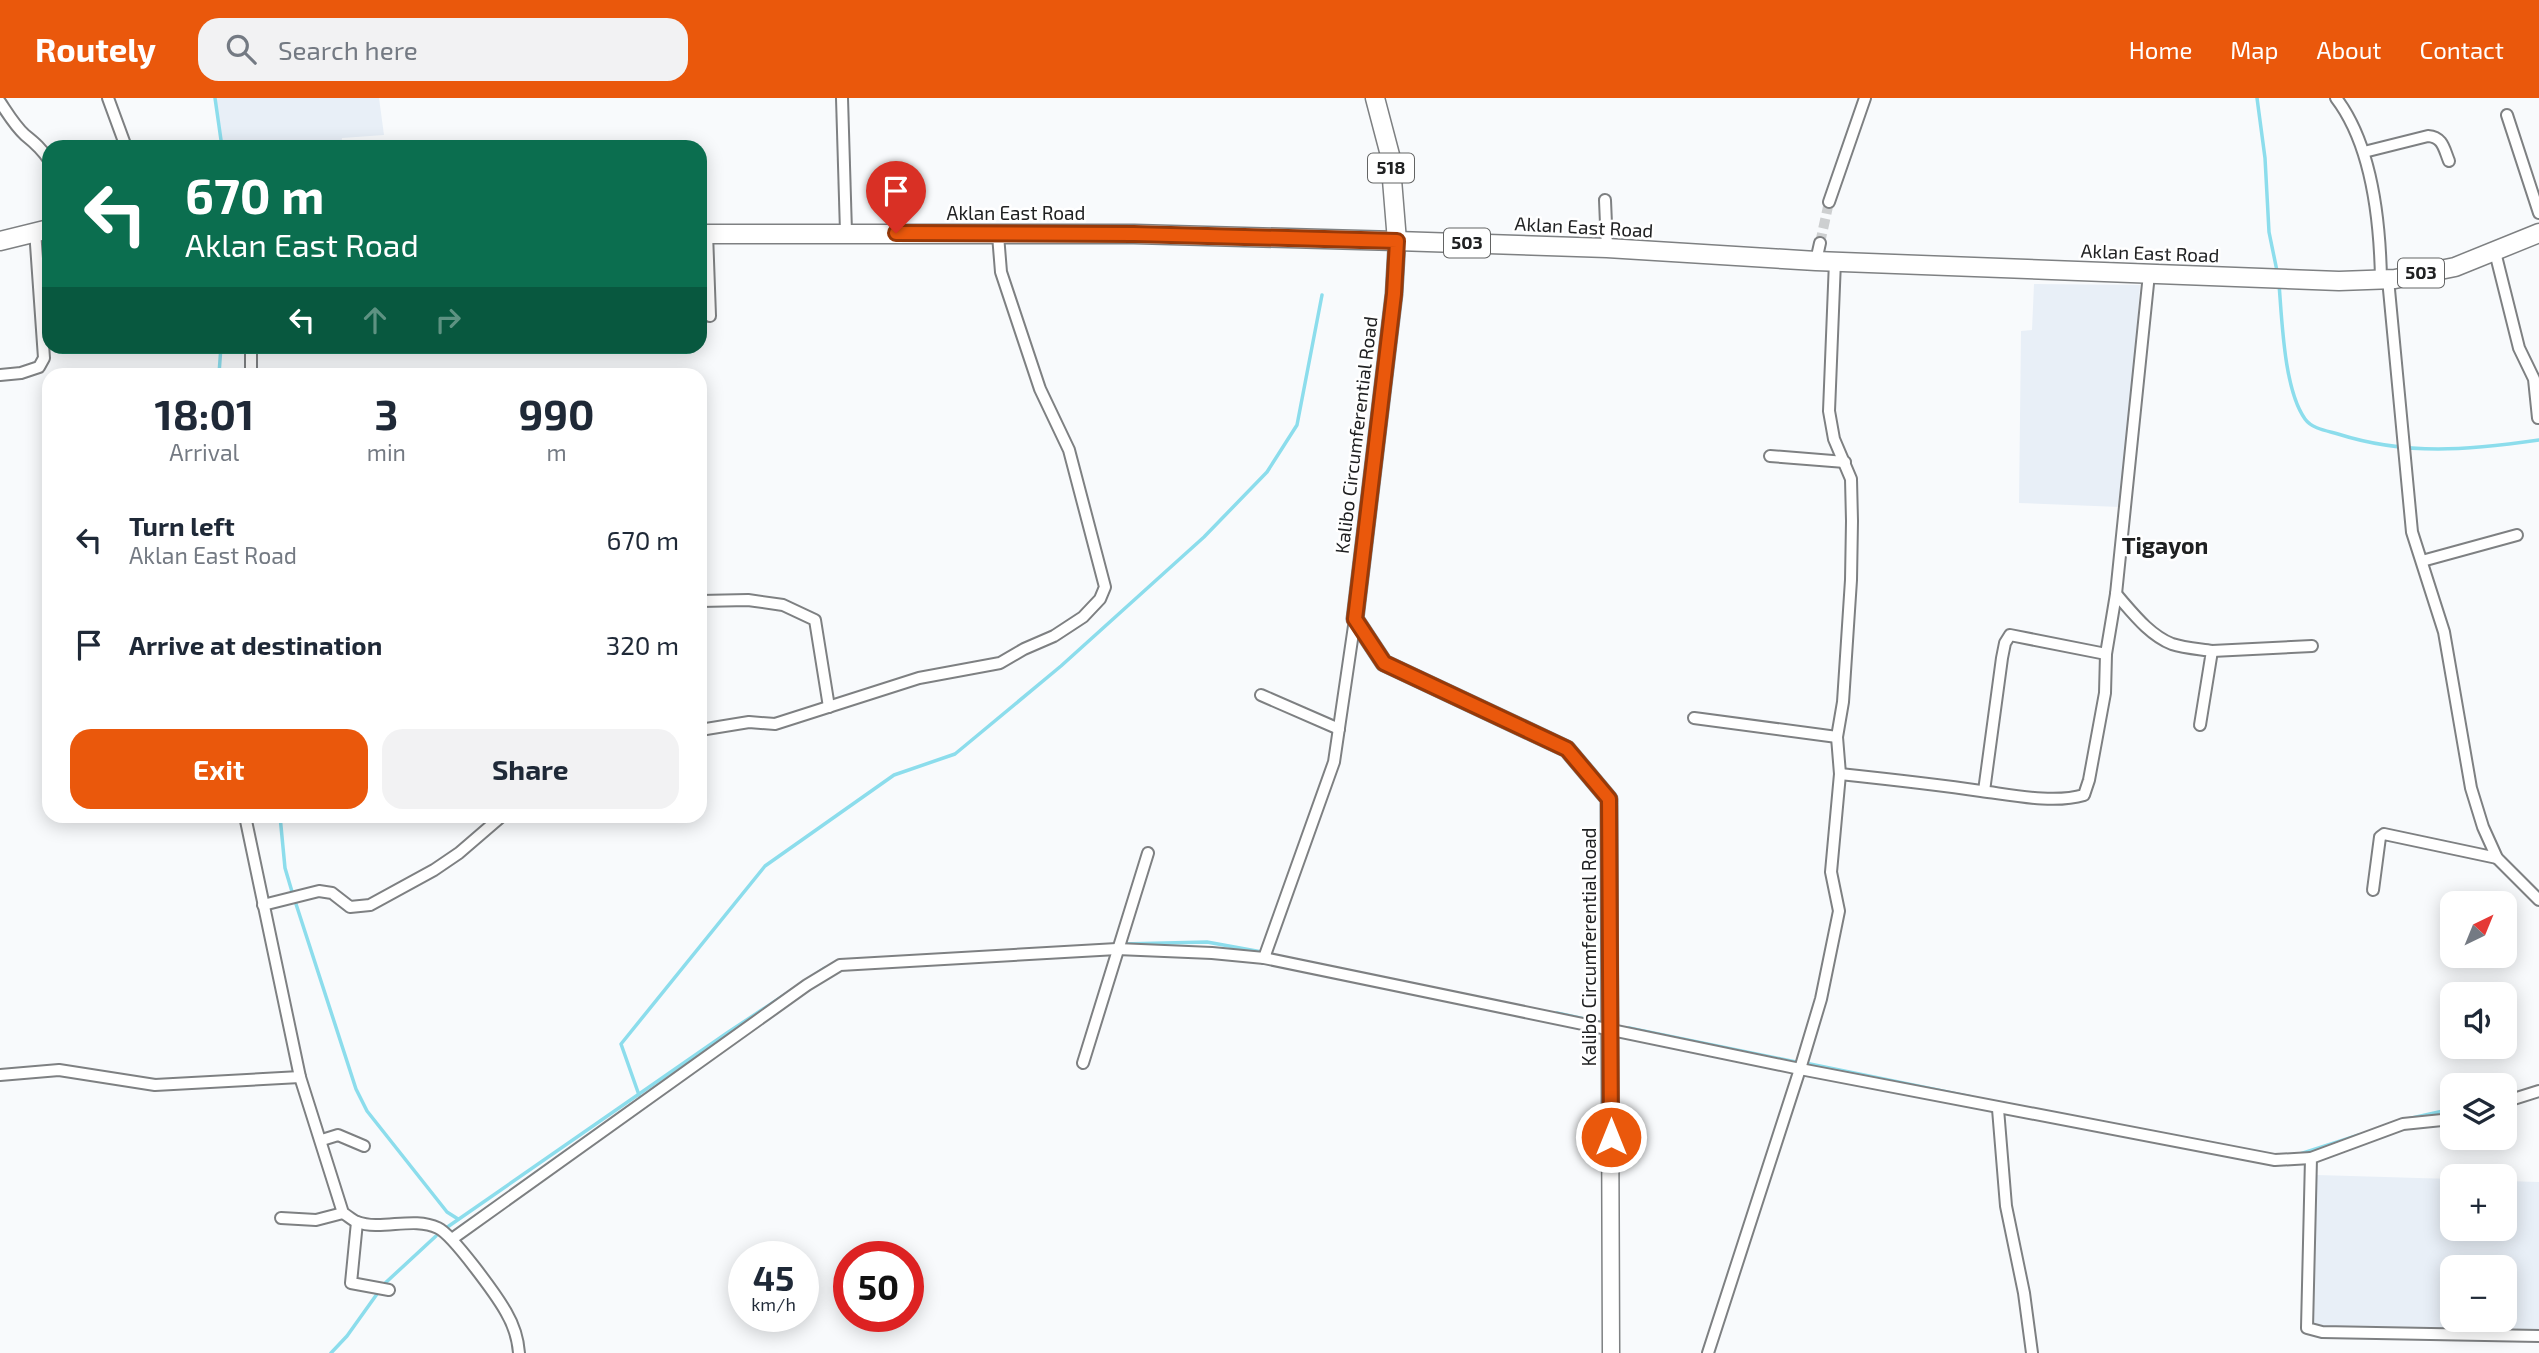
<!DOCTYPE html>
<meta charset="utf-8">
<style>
body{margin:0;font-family:"Exo 2",sans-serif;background:#f2f2f3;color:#1f2937;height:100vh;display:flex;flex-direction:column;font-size:26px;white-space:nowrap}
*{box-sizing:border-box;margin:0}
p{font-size:23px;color:#747a83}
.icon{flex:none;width:38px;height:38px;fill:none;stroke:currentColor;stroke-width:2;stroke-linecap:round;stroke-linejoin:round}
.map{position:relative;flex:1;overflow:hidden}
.side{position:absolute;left:42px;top:270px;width:665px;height:455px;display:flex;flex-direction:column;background:#fff;border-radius:21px;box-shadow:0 4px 18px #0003}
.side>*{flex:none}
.guide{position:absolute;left:42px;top:42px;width:665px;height:214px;border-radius:21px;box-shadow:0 4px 18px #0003;background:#0b6e4f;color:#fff;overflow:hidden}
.needle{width:46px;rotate:43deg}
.buttons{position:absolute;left:2440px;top:793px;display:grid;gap:14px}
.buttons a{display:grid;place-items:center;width:77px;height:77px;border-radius:14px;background:#fff;box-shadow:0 4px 18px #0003;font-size:35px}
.speed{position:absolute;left:728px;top:1143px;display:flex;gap:14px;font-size:35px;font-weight:700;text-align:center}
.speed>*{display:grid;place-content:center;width:91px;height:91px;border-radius:50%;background:#fff;box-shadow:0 4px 18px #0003;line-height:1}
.speed small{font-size:18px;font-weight:400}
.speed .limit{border:10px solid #d22;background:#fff;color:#111}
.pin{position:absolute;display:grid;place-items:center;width:60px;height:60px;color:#fff;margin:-72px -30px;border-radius:50% 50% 50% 0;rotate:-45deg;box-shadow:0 0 7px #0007}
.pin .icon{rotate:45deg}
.me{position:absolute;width:77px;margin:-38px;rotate:0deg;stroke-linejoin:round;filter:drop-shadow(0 0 5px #0008)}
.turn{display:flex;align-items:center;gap:24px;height:147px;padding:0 28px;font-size:32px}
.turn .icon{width:91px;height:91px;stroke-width:2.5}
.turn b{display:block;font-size:49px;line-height:60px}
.lanes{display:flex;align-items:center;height:66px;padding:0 28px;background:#0003;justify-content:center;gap:35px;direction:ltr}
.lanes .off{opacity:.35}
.eta{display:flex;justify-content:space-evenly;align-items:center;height:119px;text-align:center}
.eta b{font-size:42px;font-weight:700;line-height:49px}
.cta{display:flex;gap:14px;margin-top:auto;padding:14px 28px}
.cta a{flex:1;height:80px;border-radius:21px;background:#ea580c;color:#fff;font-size:28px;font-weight:700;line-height:80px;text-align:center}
.cta a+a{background:#f2f2f3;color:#1f2937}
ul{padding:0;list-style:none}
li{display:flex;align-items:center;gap:21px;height:105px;padding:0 28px}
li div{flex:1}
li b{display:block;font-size:26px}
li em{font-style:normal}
header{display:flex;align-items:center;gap:42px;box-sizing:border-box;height:98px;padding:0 35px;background:#ea580c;color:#fff}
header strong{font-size:33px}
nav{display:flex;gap:38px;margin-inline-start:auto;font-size:24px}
.search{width:490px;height:63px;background:#f2f2f3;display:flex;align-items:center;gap:18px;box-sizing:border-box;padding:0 24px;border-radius:21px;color:#747a83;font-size:26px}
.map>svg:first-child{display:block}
</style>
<header>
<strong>Routely</strong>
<div class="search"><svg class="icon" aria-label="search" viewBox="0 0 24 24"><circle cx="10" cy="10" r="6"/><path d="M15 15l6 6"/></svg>Search here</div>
<nav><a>Home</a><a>Map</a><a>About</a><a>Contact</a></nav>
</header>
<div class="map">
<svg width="2539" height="1255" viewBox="0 0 2539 1255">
<rect width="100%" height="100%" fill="#f8fafc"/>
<g fill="#e8eff7" fill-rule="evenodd">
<polygon points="216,0 379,0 384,37 342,40 341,49 222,49"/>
<polygon points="2034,186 2140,187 2134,282 2120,409 2019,405 2021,233 2032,232"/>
<path d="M2317 1077 2452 1081V1130H2504V1083L2539 1084V1234L2316 1228 2311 1226ZM2452 1169H2504V1222H2452Z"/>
</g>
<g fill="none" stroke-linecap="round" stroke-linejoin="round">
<g stroke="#8cddec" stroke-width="3.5">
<polyline points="215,0 222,49"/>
<polyline points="2257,0 2265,60 2269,134 2277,173"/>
<path d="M2279 186C2282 222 2284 292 2305 321 2312 331 2328 333 2338 336 2407 358 2469 352 2539 342"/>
<polyline points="219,276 221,248"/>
<polyline points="280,718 285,770 293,797"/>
<polyline points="296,806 356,991 367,1013 447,1114 458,1121"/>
<polyline points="1122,846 1207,844 1262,854"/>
<polyline points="1557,915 1599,924"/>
<polyline points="1629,930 1796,964"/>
<polyline points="1810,966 1972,999"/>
<polyline points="639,997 621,946 765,768 894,677 955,656 1061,568 1204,439 1267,374 1297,327 1322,197"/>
<polyline points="2403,1022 2452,1011"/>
<polyline points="2300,1056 2359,1037"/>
<polyline points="446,1130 727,935 825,870"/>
<polyline points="382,1188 436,1138"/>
<polyline points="331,1255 347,1238 377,1196"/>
</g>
<polyline stroke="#cdcfd0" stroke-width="10" stroke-dasharray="10 5" stroke-linecap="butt" points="1820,145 1829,104"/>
<g stroke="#7e8082" stroke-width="14">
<g id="minor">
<polyline points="108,0 126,49"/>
<polyline points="842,0 846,134"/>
<path d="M2336 0C2372 47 2380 123 2381 182"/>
<path d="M0 4C8 16 15 28 25 37 35 45 42 51 49 62"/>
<polyline points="2507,17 2539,115"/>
<path d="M2364 54 2428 38C2443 39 2444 51 2449 63"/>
<polyline points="1605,102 1607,150"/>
<polyline points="1829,104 1865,0"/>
<polyline points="707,135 710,218"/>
<polyline points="2495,154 2519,250 2534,281 2538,320"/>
<polyline points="1816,163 1820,145"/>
<polyline points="2388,181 2412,434 2444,534 2471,690 2483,729 2497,760 2539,802"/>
<polyline points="251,276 251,248"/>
<polyline points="0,277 21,275 39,269 44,260 35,132"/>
<polyline points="1770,358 1845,364"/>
<polyline points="2422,463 2517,437"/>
<path d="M2116 496C2132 514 2149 537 2172 546 2184 550 2199 551 2212 553L2200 627"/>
<polyline points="700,503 748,502 783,507 815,522 829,609"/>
<polyline points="2212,553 2312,548"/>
<polyline points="1261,597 1339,631"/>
<polyline points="1694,620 1837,639"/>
<polyline points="700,632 749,624 775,626 919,580 1000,565 1024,551 1054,538 1083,519 1100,501 1105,489 1069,352 1040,291 1001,174 998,137"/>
<path d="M1840 676C1887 681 1934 686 1981 693 2012 697 2054 706 2084 697L2089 682 2105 595 2106 556 2116 496 2149 176"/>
<polyline points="1984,693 2002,560 2005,545 2010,537 2106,556"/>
<path d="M245 718 300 979 343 1115C347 1117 352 1122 357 1124 382 1133 413 1118 438 1130 453 1137 497 1198 506 1214 513 1226 518 1241 519 1255"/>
<polyline points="2373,792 2380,739 2384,736 2497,760"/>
<polyline points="263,807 319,793 332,795 350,809 370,807 434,772 459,755 502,718"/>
<polyline points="1264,860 1334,664 1355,521"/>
<polyline points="1083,965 1148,755"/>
<polyline points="0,977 59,972 155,987 300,979"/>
<polyline points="2504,1004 2539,993"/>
<polyline points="1998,1011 2006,1108 2024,1195 2032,1255"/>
<polyline points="2452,1021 2403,1026 2311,1060 2307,1230 2322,1234 2539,1238"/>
<polyline points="322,1042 338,1037 364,1048"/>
<polyline points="281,1120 316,1122 343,1115"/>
<polyline points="357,1124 351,1185 389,1192"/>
<polyline points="452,1141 807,887 840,867 1117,851 1212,855 1264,860 1800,971 2275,1062 2311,1060"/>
<polyline points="1708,1255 1800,971 1821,901 1839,813 1831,774 1840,676 1837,639 1843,604 1851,482 1852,423 1851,381 1834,341 1829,313 1835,163"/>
</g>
</g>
<g stroke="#7e8082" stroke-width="19">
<polyline id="secondary" points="1397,143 1394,196 1355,521 1384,565 1567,651 1609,701 1611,1255"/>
</g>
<g stroke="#7e8082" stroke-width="21">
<g id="primary">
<polyline points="1375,0 1390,57 1397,143"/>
<polyline points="700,136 1134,136 1397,143 1607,150 1816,163 2339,183 2395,181 2455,169 2539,135"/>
<polyline points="0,143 49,131"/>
</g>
</g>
<use href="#minor" stroke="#fff" stroke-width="10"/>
<use href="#secondary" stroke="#fff" stroke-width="16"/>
<use href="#primary" stroke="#fff" stroke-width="18"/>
</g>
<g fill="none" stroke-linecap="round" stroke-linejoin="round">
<g stroke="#983908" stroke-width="18">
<polyline id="route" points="896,135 1134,136 1397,143 1394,196 1355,521 1384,565 1567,651 1609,701 1611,1039"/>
</g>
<use href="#route" stroke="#ea580c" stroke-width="12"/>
</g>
<g text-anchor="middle" stroke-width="5" stroke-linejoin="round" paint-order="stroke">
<g fill="#fff" stroke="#636464" stroke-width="2">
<rect x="1368" y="55.5" width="46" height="29" rx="5"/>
<rect x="1444" y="130.5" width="46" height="29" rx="5"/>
<rect x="2398" y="160.5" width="46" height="29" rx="5"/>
</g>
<g font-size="18" font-weight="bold" fill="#202122">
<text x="1391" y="76">518</text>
<text x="1467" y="151">503</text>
<text x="2421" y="181">503</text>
</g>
<g font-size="19" fill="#202122" stroke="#fff">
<text x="1016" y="122">Aklan East Road</text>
<text transform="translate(1584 129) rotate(3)" y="7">Aklan East Road</text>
<text transform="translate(2150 155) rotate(2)" y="7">Aklan East Road</text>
<text transform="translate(1356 337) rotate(-83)" y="7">Kalibo Circumferential Road</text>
<text transform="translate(1589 849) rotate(-90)" y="7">Kalibo Circumferential Road</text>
</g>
<g font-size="23" font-weight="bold" fill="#202122" stroke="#fff">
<text x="2165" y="456">Tigayon</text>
</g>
</g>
</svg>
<div class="buttons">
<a><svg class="needle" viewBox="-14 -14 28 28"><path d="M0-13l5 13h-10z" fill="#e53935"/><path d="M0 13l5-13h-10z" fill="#747a83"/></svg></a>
<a><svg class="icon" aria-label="sound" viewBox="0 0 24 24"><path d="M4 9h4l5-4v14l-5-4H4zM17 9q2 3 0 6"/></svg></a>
<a><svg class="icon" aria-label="layers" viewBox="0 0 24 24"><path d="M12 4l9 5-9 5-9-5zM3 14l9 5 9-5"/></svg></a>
<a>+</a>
<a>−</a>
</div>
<div class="speed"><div>45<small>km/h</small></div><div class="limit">50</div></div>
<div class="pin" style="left:896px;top:135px;background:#d93025"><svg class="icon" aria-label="arrive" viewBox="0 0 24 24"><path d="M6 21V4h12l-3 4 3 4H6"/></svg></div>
<svg class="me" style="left:1611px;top:1039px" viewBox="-20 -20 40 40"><circle r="17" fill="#ea580c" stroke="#fff" stroke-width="3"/><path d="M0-11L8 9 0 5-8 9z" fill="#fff"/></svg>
<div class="guide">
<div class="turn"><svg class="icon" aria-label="left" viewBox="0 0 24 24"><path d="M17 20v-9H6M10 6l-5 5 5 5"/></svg><div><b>670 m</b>Aklan East Road</div></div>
<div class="lanes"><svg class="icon" aria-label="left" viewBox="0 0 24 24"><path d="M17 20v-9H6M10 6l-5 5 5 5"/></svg><svg class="icon off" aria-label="ahead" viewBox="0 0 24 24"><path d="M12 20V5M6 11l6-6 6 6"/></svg><svg class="icon off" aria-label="right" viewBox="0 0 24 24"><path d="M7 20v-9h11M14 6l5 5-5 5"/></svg></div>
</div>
<section class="side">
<div class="eta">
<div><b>18:01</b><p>Arrival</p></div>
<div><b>3</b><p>min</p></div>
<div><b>990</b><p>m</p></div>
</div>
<ul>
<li><svg class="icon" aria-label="left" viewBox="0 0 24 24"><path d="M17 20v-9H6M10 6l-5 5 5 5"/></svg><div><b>Turn left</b><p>Aklan East Road</p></div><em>670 m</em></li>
<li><svg class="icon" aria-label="arrive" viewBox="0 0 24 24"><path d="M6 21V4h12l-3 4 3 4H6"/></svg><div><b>Arrive at destination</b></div><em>320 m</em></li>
</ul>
<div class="cta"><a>Exit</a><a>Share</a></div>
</section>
</div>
